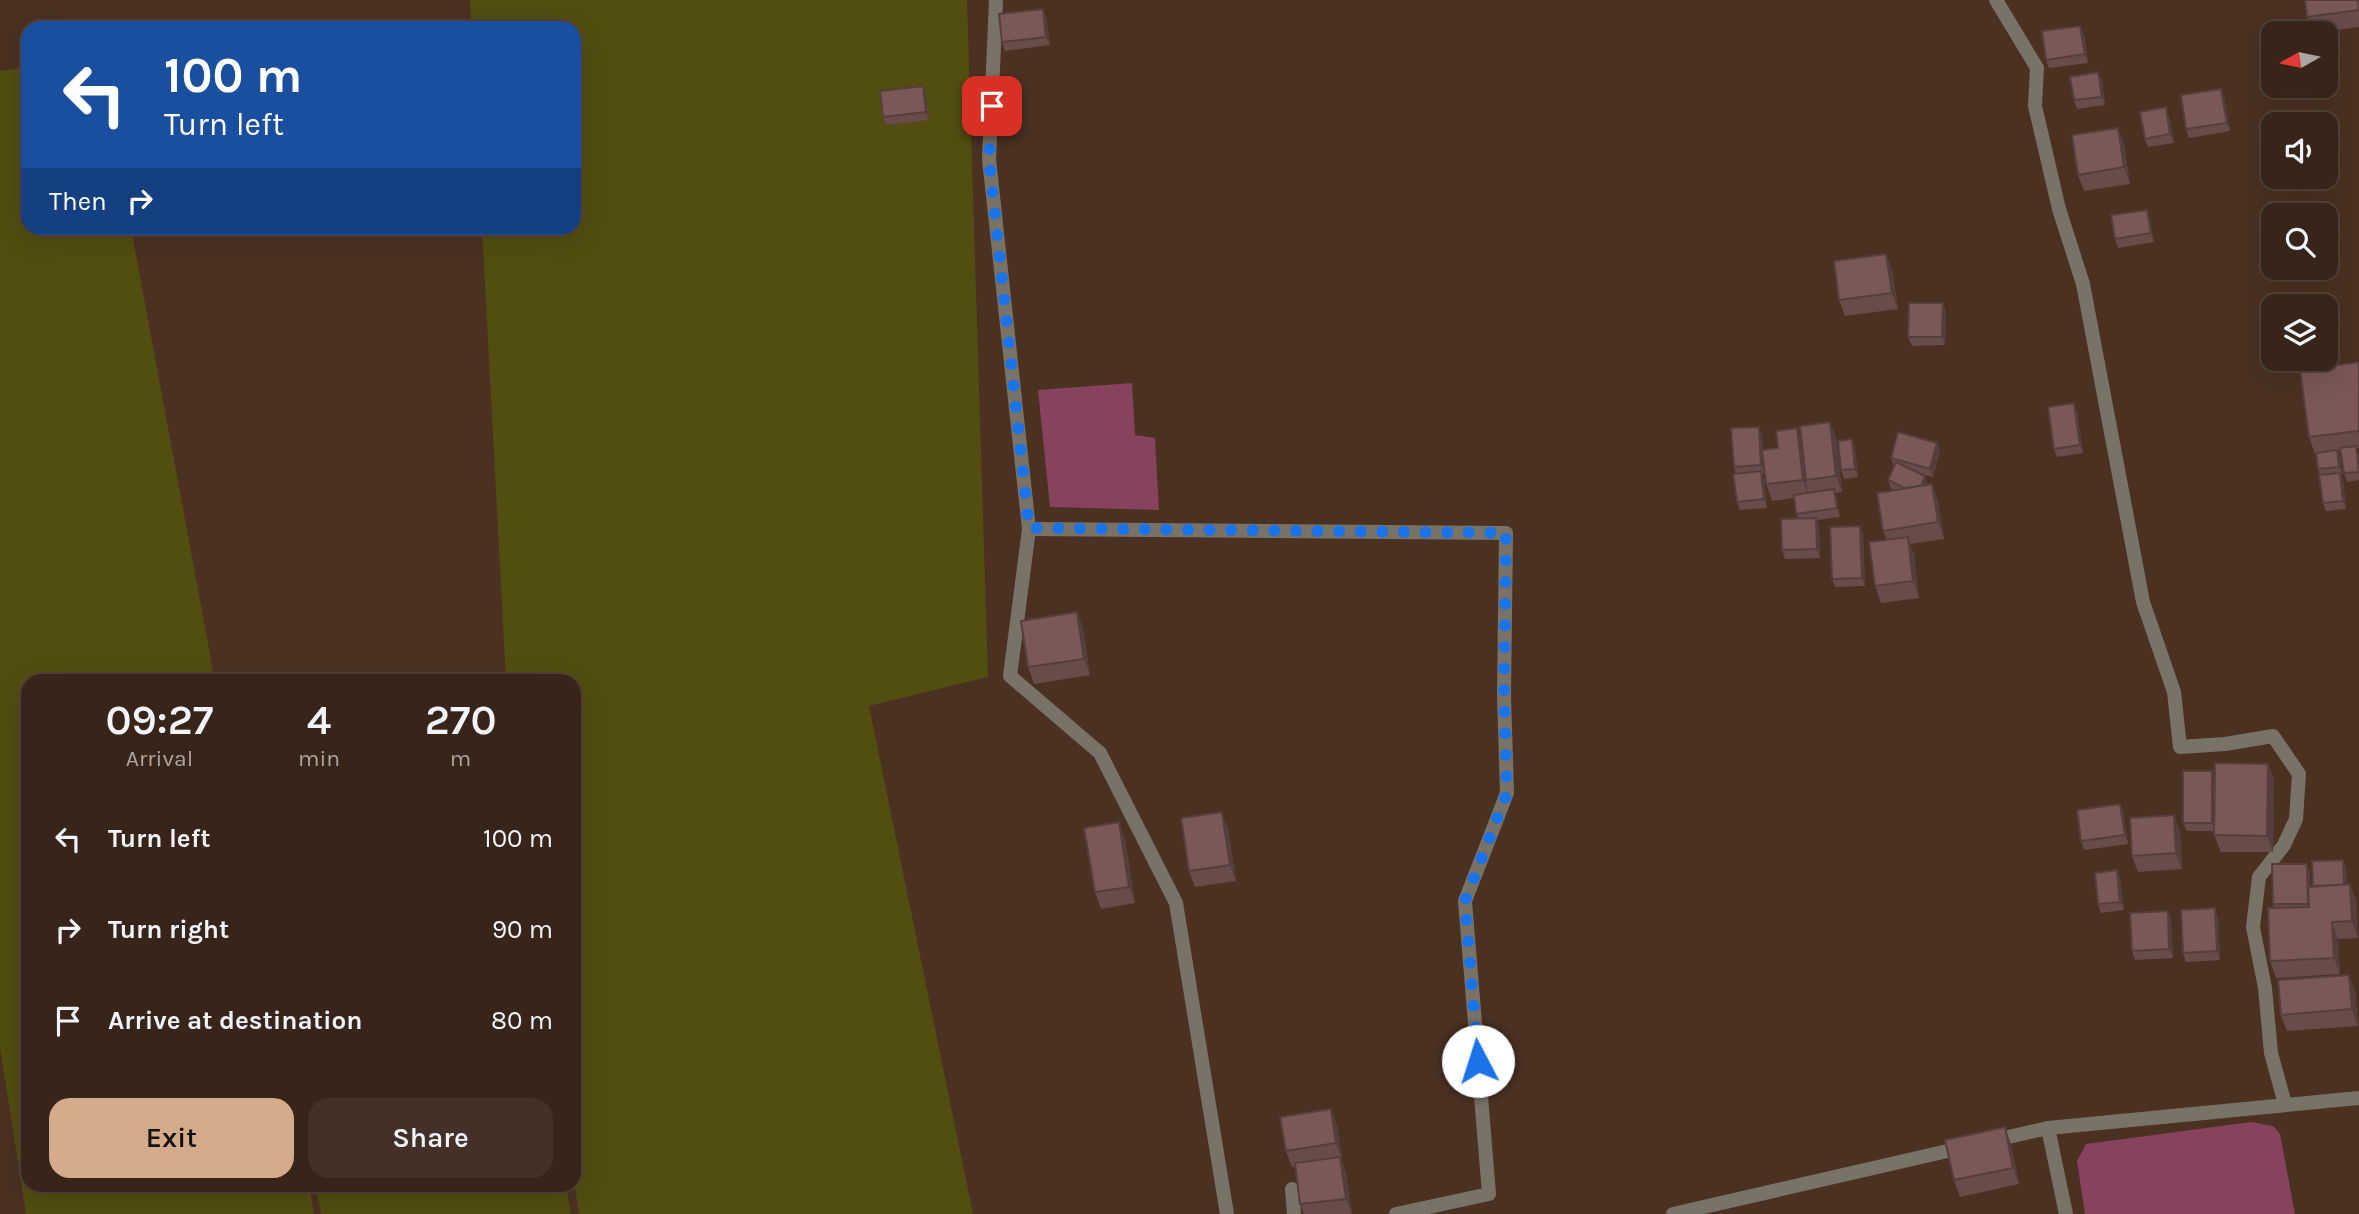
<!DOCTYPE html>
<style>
body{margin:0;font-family:Karla,sans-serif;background:#433127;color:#f1f3f6;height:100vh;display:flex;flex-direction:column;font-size:26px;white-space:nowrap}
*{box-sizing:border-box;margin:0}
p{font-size:23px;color:#aba5a2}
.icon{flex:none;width:38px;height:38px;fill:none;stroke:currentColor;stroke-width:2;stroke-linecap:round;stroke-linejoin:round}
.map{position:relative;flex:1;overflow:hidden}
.side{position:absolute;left:21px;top:674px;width:560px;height:518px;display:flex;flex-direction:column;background:#38251a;border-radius:21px;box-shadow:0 7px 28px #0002,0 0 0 2px #524239}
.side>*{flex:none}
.guide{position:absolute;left:21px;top:21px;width:560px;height:214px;border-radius:21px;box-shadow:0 7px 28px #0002,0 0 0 2px #524239;background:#1a4fa0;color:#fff;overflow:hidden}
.needle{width:46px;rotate:261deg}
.fabs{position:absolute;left:2261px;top:21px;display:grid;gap:14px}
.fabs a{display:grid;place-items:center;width:77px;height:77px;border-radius:14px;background:#38251a;box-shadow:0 7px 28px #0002,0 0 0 2px #524239;font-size:35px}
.pin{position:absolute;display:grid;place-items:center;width:60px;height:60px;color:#fff;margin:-30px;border-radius:14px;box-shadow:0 4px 10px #0006}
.me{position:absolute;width:77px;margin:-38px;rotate:355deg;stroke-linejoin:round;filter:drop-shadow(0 0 5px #0008)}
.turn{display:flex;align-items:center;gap:24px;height:147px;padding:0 28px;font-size:32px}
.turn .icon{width:91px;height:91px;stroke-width:2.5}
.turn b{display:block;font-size:49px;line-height:60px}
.then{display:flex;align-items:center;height:66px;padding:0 28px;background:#0003;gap:14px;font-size:26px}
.eta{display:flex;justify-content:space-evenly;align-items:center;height:119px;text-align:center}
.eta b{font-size:42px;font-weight:600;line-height:49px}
.button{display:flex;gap:14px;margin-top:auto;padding:14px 28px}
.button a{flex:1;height:80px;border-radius:21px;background:#d6ab8b;color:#111;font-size:28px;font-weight:600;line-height:80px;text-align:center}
.button a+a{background:#433127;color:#f1f3f6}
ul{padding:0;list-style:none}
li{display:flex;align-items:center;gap:21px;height:91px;padding:0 28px}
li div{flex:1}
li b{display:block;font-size:26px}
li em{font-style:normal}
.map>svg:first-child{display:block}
</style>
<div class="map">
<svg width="2359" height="1214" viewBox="0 0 2359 1214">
<rect width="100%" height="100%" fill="#4a3122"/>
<g fill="#524d11">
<polygon points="470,0 967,0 988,677 869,706 973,1214 579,1214 574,1180 574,681 506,681 482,228 574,228 574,28 471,28"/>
<polygon points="28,67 28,228 131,228 215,681 28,681 28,1185 309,1185 314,1214 26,1214 0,1047 0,71"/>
<polygon points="315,1185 566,1185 571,1214 321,1214"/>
</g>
<g fill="#87425d">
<polygon points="1132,383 1135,435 1155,438 1159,510 1050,507 1038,390"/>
<polygon points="2251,1122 2273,1126 2280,1134 2295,1214 2085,1214 2077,1161 2086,1144"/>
</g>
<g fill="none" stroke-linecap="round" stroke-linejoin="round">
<g stroke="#797266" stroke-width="14">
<polyline points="996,0 989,159 1029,529 1010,676 1100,753 1176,903 1227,1214"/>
<polyline points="1996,0 2037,68 2035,106 2059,209 2083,284 2143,602 2174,692 2180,747 2225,744 2273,736 2299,774 2296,819 2284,845 2259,877 2253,927 2265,988 2271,1053 2285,1104"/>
<polyline points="1029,529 1506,533 1504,696 1507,793 1465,901 1489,1194 1396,1214"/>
<polyline points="2048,1128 2066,1214"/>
<polyline points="1991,1141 2048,1128 2359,1098"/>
<polyline points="1292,1189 1294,1214"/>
<polyline points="1673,1214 1965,1147"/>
</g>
</g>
<g fill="#684c4a">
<polygon points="2359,0 2359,27 2313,33 2307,17"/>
<polygon points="1046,17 1050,45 1005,51 1002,42"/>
<polygon points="2084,34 2088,63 2049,68 2046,60"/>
<polygon points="2102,80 2105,105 2077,109 2074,100"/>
<polygon points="923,86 926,95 929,120 886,125 883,117"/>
<polygon points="2224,97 2230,131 2189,138 2186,129"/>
<polygon points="2169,116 2174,143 2148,147 2145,139"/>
<polygon points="2118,128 2124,145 2130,184 2084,191 2078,175"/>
<polygon points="2147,210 2150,219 2154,242 2118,248 2115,239"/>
<polygon points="1886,254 1892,270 1898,309 1845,316 1839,300"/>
<polygon points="1943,303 1946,312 1945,345 1912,346 1908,337"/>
<polygon points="2359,362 2359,448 2356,449 2359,456 2359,480 2347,482 2344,473 2341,450 2337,451 2340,458 2342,475 2341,475 2343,481 2346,509 2326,511 2323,503 2320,475 2318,469 2317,453 2315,454 2309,437"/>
<polygon points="2074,403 2077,412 2083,453 2057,457 2054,449"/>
<polygon points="1830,422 1836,438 1842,492 1835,493 1840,517 1817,520 1819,526 1820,558 1785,559 1782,550 1798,518 1794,498 1772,501 1766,484 1764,464 1764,474 1762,474 1764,479 1767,508 1740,510 1737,502 1736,474 1734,467 1762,435 1763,450 1778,448 1797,428 1801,440"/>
<polygon points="1937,443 1940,451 1933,477 1924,475 1928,485 1932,484 1938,501 1944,539 1910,544 1914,554 1919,598 1881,603 1875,586 1887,540 1883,531 1894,490 1891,489 1888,480 1894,466 1891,458"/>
<polygon points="1855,448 1858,477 1844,479 1841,470"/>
<polygon points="1860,526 1863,535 1865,586 1835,587 1832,579"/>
<polygon points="1077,612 1083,629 1090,675 1034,684 1028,667"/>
<polygon points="2268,764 2274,781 2273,852 2221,852 2214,835 2215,831 2187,831 2183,823 2212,771 2215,780"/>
<polygon points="2120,804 2123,812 2128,844 2084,850 2081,841"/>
<polygon points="2174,815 2180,832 2182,869 2138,872 2132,856"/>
<polygon points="1228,828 1236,881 1195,887 1189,871"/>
<polygon points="1125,839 1135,903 1101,909 1095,892"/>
<polygon points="2343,860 2346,868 2347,884 2350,884 2356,901 2358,938 2338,939 2340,974 2276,978 2270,961 2274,908 2273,904 2307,864 2310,872 2310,887 2313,886"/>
<polygon points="2117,870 2120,878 2124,910 2101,913 2098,904"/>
<polygon points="2168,911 2171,920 2173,958 2135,960 2132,951"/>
<polygon points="2218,917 2220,960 2186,962 2183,953"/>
<polygon points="2355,991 2358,1026 2287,1031 2281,1015"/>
<polygon points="1337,1125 1342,1159 1341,1159 1346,1174 1352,1214 1304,1214 1300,1204 1296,1167 1292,1167 1286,1151"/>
<polygon points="2011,1144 2019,1184 1960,1197 1954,1180"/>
</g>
<g fill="#553e3c">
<polygon points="1043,9 1046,17 1050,45 1046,37"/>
<polygon points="2080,26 2084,34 2088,63 2085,54"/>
<polygon points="2098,72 2102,80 2105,105 2102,97"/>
<polygon points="923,86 926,95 929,120 926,112"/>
<polygon points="2221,89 2224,97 2230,131 2227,123"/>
<polygon points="2166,107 2169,116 2174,143 2170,134"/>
<polygon points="2118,128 2124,145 2130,184 2124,167"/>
<polygon points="2147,210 2150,219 2154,242 2151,233"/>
<polygon points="1886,254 1892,270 1898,309 1892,293"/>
<polygon points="1943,303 1946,312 1945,345 1942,337"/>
<polygon points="2074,403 2077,412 2083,453 2080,445"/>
<polygon points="1830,422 1836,438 1842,492 1836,476"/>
<polygon points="1759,427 1762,435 1764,474 1761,465"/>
<polygon points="1797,428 1803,444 1806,480 1809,497 1803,480"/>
<polygon points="1852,439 1855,448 1858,477 1855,469"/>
<polygon points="1937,443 1940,451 1933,477 1930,469"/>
<polygon points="2337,450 2340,458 2342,475 2339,467"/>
<polygon points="1761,471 1764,479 1767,508 1764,499"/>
<polygon points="2340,473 2343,481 2346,509 2343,501"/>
<polygon points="1925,476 1928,484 1920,503 1916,494"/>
<polygon points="1932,484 1938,501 1944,539 1938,522"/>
<polygon points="1834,489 1837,498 1840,517 1837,508"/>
<polygon points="1816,518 1819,526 1820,558 1817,549"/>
<polygon points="1860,526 1863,535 1865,586 1862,578"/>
<polygon points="1908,537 1914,554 1919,598 1913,581"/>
<polygon points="1077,612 1083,629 1090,675 1084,659"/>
<polygon points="2268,764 2274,781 2273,852 2267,836"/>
<polygon points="2212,771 2215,780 2215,831 2212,823"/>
<polygon points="2120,804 2123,812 2128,844 2125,835"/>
<polygon points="1222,812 1228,828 1236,881 1230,865"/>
<polygon points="2174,815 2180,832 2182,869 2176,853"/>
<polygon points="1119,822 1125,839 1135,903 1129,887"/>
<polygon points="2343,860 2346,868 2347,897 2344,889"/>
<polygon points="2307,864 2310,872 2311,912 2308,904"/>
<polygon points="2117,870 2120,878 2124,910 2120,902"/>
<polygon points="2350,884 2356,901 2358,938 2352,921"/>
<polygon points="2215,908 2218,917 2220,960 2217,951"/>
<polygon points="2168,911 2171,920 2173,958 2169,949"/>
<polygon points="2332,922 2338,939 2340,974 2334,958"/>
<polygon points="2349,975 2355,991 2358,1026 2352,1009"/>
<polygon points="1331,1109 1337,1125 1342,1159 1336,1143"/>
<polygon points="2005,1127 2011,1144 2019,1184 2013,1168"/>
<polygon points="1340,1157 1346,1174 1352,1214 1346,1199"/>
</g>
<g fill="#795856" stroke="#553e3c" stroke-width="2">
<polygon points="2305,0 2358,0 2359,10 2307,17"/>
<polygon points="1043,9 1046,37 1002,42 999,14"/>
<polygon points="2080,26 2085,54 2046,60 2042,31"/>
<polygon points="2098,72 2102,97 2074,100 2070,77"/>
<polygon points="923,86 926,112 883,117 880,91"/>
<polygon points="2221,89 2227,123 2186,129 2181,95"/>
<polygon points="2166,107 2170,134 2145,139 2140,112"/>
<polygon points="2118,128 2124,167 2078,175 2072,135"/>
<polygon points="2147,210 2151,233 2115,239 2111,215"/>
<polygon points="1886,254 1892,293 1839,300 1834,261"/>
<polygon points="1909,303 1943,303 1942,337 1908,337"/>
<polygon points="2359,362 2359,431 2309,437 2300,370"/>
<polygon points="2074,403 2080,445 2054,449 2048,407"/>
<polygon points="1830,422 1836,476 1806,480 1800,426"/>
<polygon points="1759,427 1761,465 1734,467 1731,428"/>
<polygon points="1797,428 1803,480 1766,484 1762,450 1778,448 1776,431"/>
<polygon points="1898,432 1937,443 1930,469 1891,458"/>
<polygon points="1852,439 1855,469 1841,470 1838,441"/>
<polygon points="2356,446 2359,472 2344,473 2340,448"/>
<polygon points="2337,450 2339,467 2318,469 2316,453"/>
<polygon points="1896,462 1925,476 1921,486 1904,488 1888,480"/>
<polygon points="1761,471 1764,499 1737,502 1733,474"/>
<polygon points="2340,473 2343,501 2323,503 2319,475"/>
<polygon points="1932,484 1938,522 1883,531 1877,493"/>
<polygon points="1834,489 1837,508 1796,514 1794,495"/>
<polygon points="1816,518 1817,549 1782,550 1781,519"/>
<polygon points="1860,526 1862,578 1832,579 1830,527"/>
<polygon points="1908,537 1913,581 1875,586 1869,542"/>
<polygon points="1077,612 1084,659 1028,667 1021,621"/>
<polygon points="2215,763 2268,764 2267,836 2214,835"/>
<rect x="2183" y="771" width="29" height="52"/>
<polygon points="2120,804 2125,835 2081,841 2077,810"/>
<polygon points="1222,812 1230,865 1189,871 1181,818"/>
<polygon points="2174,815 2176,853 2132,856 2130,818"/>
<polygon points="1119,822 1129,887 1095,892 1084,828"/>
<polygon points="2343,860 2344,885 2313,886 2312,861"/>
<polygon points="2272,864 2307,864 2308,904 2273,904"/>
<polygon points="2117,870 2120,902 2098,904 2095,873"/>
<polygon points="2350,884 2352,921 2332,922 2334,958 2270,961 2268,908 2309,907 2308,887"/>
<polygon points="2215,908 2217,951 2183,953 2181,910"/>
<polygon points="2168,911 2169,949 2132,951 2130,913"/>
<polygon points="2349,975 2352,1009 2281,1015 2278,980"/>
<polygon points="1331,1109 1336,1143 1286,1151 1280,1117"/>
<polygon points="2005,1127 2013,1168 1954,1180 1945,1140"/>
<polygon points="1340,1157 1346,1199 1300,1204 1295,1163"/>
</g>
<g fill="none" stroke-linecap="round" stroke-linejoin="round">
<polyline stroke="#1a73e8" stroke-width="12" stroke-dasharray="0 21.6" points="992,106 989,159 1029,528 1506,533 1504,696 1507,793 1465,901 1478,1061"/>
</g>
</svg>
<div class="fabs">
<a><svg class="needle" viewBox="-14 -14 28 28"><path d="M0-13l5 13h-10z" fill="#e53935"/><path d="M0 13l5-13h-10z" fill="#aba5a2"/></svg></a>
<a><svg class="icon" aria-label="sound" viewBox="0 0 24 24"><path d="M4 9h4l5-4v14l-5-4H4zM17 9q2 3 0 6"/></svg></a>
<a><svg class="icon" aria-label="search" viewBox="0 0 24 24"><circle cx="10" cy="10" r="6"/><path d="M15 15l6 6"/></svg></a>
<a><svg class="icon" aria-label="layers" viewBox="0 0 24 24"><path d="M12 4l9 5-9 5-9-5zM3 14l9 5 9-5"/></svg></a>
</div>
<div class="pin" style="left:992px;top:106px;background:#d93025"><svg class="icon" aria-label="arrive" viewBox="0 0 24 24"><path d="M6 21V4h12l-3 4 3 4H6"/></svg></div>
<svg class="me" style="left:1478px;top:1061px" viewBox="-20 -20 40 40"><circle r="19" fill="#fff"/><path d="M0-13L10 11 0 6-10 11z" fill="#1a73e8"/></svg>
<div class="guide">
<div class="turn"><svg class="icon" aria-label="left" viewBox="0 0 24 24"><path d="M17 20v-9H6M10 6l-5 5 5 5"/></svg><div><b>100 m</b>Turn left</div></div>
<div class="then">Then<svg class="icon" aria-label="right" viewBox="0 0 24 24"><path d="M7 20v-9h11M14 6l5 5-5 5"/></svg></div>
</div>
<section class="side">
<div class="eta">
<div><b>09:27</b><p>Arrival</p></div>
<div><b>4</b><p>min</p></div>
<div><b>270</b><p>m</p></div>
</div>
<ul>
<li><svg class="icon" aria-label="left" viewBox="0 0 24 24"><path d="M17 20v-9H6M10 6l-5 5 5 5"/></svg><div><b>Turn left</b></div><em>100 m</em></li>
<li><svg class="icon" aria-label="right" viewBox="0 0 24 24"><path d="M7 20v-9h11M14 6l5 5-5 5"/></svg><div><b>Turn right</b></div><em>90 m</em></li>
<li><svg class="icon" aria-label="arrive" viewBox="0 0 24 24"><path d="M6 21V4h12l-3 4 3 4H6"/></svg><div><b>Arrive at destination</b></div><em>80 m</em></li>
</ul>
<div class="button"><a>Exit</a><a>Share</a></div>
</section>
</div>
